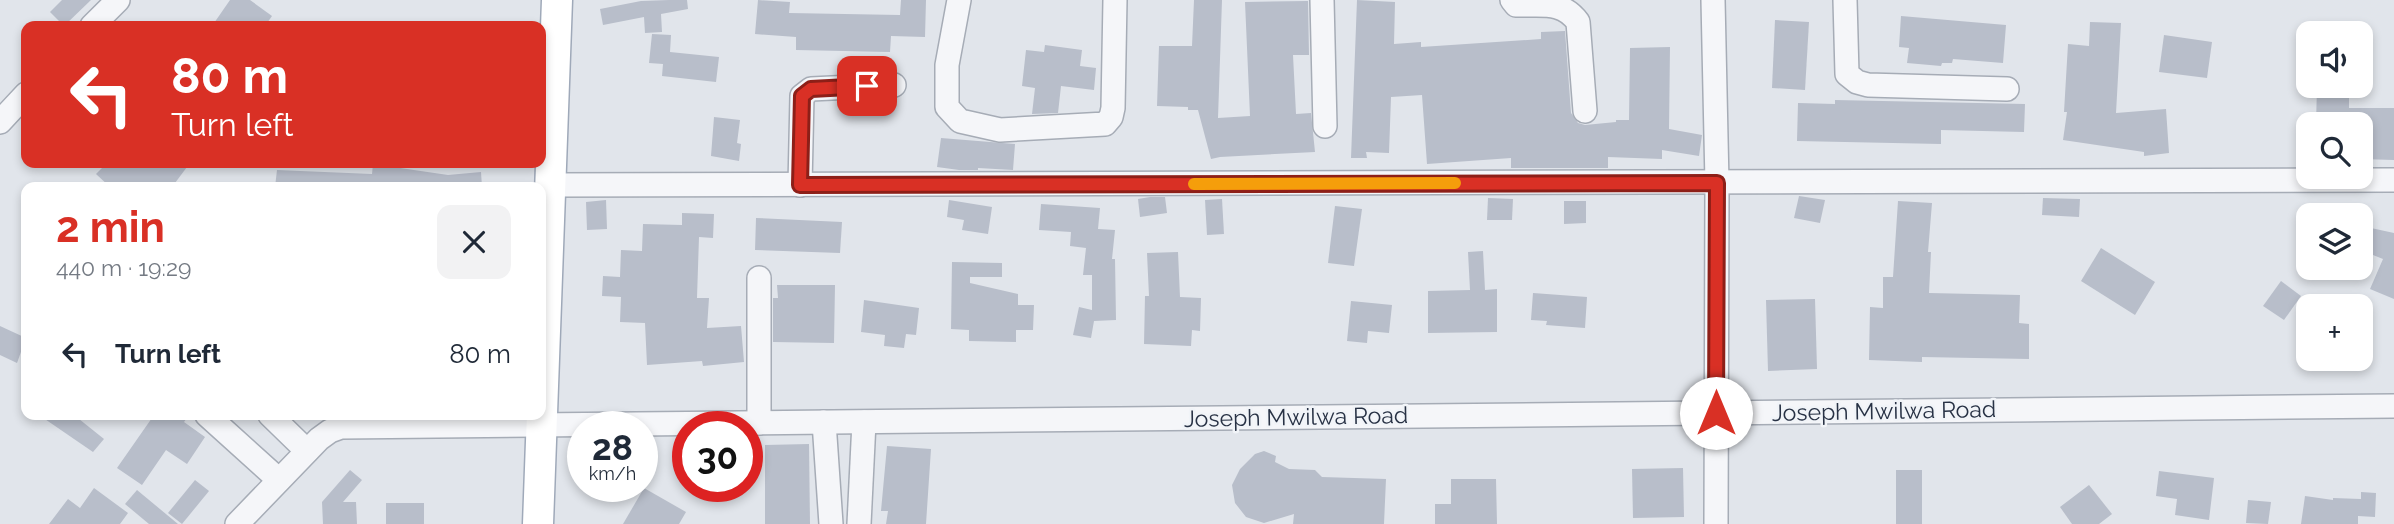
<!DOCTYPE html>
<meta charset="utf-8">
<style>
body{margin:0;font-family:Raleway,sans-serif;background:#f2f2f3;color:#1f2937;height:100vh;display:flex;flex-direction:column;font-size:26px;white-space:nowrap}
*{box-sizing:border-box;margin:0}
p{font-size:23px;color:#747a83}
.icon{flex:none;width:38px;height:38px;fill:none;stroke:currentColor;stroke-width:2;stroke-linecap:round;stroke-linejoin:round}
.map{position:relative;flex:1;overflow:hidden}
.side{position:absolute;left:21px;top:182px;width:525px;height:238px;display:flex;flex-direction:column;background:#fff;border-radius:14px;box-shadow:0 4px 10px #0003}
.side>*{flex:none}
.banner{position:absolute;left:21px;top:21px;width:525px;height:147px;border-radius:14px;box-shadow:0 4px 10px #0003;background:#d93025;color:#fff;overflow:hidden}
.tools{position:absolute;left:2296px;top:21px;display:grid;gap:14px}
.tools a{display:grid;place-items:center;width:77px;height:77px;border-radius:14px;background:#fff;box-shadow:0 4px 10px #0003;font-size:35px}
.speed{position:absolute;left:567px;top:411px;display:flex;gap:14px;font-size:35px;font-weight:700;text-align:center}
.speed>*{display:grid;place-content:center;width:91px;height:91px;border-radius:50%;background:#fff;box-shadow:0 4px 10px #0003;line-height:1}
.speed small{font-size:18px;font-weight:400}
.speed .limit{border:10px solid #d22;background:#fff;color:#111}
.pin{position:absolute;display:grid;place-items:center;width:60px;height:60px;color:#fff;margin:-30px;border-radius:14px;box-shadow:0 4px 10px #0006}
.me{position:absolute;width:77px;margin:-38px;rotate:0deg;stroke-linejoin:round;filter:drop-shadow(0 0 5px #0008)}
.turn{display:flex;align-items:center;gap:24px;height:147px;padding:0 35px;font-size:32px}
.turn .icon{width:91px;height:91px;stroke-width:2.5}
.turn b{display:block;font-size:49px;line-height:60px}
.round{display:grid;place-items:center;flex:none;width:74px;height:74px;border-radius:14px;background:#f2f2f3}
.headline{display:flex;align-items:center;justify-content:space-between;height:119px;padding:0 35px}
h1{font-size:42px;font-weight:700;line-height:52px;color:#d93025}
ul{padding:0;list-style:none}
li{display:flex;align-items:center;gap:21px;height:105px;padding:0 35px}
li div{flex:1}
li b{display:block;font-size:26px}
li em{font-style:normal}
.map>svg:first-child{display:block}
</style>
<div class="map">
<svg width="2394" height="524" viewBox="0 0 2394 524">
<rect width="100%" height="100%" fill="#e1e5eb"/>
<g fill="#b8beca">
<polygon points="62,0 91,0 64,26 50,12"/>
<polygon points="230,0 250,0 272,16 265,26 212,26"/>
<polygon points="669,0 687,0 688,9 661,14 662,32 645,33 644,17 603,25 600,9 641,1"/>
<polygon points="758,0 790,2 789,13 900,15 901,0 926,0 925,37 891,36 890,52 796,50 796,37 755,34"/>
<polygon points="1194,0 1222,0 1218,118 1250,116 1245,2 1308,1 1309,55 1293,55 1296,114 1311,113 1315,152 1220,157 1211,159 1198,110 1188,110 1188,107 1157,106 1159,46 1192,46"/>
<polygon points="1357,0 1395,2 1394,44 1421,42 1421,47 1541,39 1541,32 1565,31 1571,113 1578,123 1585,125 1616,122 1616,120 1629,120 1630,48 1670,47 1669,129 1702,135 1699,156 1662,150 1662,159 1608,157 1608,168 1511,168 1511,158 1427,164 1422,95 1391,97 1389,153 1366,152 1367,158 1351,158"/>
<polygon points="1901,16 2006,25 2003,63 1953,59 1952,63 1942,63 1941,66 1907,63 1909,48 1899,47"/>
<polygon points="1775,20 1809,22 1805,90 1772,88"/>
<polygon points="2090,22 2121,23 2116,113 2166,109 2169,153 2144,156 2144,152 2063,140 2067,112 2064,112 2068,44 2089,46"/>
<polygon points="652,34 671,35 670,52 719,57 716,82 662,76 663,64 649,63"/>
<polygon points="2164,35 2212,42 2207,78 2159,72"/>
<polygon points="1045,45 1082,50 1080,66 1096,68 1094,90 1061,86 1058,113 1032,114 1035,88 1022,86 1026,50 1044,52"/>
<polygon points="2317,86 2349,86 2349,108 2394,108 2394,160 2361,159 2361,124 2316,124"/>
<polygon points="1835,100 2025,104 2024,132 1941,130 1941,144 1797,141 1798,103 1835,104"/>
<polygon points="714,117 740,120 737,143 741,144 739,161 711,156"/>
<polygon points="941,138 1015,144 1013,170 978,168 978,170 959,170 937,167"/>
<polygon points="107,163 190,163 172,187 110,187 96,174"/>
<polygon points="373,164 448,175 481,172 482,187 374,185 374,187 275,187 277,170 372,174"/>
<polygon points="1799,196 1825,200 1820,223 1794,218"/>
<polygon points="1150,197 1165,197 1167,213 1140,217 1138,199"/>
<polygon points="1488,198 1513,199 1512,220 1487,220"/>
<polygon points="2043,198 2080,199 2079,217 2042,215"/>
<polygon points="1222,199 1224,234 1207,235 1205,200"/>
<polygon points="606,200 607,229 587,230 586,202"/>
<polygon points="949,200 992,207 988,234 962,230 964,220 947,217"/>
<polygon points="1564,201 1586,201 1586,223 1564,224"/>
<polygon points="1898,201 1932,203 1928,252 1931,252 1929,293 2020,295 2019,323 2029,324 2029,359 1922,357 1922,362 1869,360 1870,307 1883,308 1883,277 1893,277"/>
<polygon points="1041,204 1100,208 1098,229 1115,230 1112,259 1115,259 1116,320 1094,321 1091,338 1073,335 1079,307 1092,310 1092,275 1083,275 1086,248 1070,246 1071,232 1039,230"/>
<polygon points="1335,206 1362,209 1354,266 1328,263"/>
<polygon points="682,213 714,214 713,238 699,237 697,298 709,298 707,328 741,326 744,362 703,366 702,361 647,365 645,323 620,322 621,297 602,296 603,276 620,277 621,250 642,251 643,224 682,225"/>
<polygon points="756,218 842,222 840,253 755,250"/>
<polygon points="2371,228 2394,233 2394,299 2370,289 2383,259 2363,251"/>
<polygon points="2101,248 2155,282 2135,315 2081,281"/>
<polygon points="1483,251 1485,290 1497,289 1497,332 1428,333 1428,291 1470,290 1468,252"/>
<polygon points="1178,252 1180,297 1201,298 1200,331 1192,330 1191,346 1144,344 1145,296 1149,296 1147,253"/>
<polygon points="952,262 1002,263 1002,277 970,277 970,283 1018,294 1018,305 1034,305 1033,330 1016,330 1016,342 969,341 969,330 951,329"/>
<polygon points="2281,281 2301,296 2284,320 2263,306"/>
<polygon points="777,285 835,285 834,343 773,342 773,298 778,298"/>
<polygon points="1533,293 1587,297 1585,328 1546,325 1547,321 1531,320"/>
<polygon points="1815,299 1817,369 1768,371 1766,300"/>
<polygon points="864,300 919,308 916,335 906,334 904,348 884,346 885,335 861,332"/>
<polygon points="1351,301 1392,305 1389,333 1368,331 1367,343 1347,341"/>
<polygon points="0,326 26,338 17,363 0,355"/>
<polygon points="39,415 74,415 104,439 93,452"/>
<polygon points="154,415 189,415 184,422 205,437 187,464 166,450 142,485 117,468"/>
<polygon points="809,444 810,524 765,524 765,445"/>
<polygon points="887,446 931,449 926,524 886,524 888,511 881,511"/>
<polygon points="1264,451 1276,456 1275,462 1289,469 1315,470 1322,477 1386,479 1384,524 1293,524 1294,514 1264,523 1246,517 1235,503 1232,485 1240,469 1255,454"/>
<polygon points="1683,468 1684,517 1633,518 1632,469"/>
<polygon points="350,470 362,480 343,502 356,502 357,524 323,524 322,502"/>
<rect x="1896" y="470" width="26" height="54"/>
<polygon points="2159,471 2214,478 2209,520 2175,515 2177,499 2156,496"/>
<polygon points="1451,479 1496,479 1497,524 1435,524 1435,504 1451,504"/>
<polygon points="195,480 209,491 182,524 168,513"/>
<polygon points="2089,485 2112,514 2099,524 2072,524 2060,507"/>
<polygon points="94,488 128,513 120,524 49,524 68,499 80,508"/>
<polygon points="644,488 686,512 679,524 623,524"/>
<polygon points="137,490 178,524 149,524 125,504"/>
<polygon points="2361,492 2376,493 2375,517 2358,516 2358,524 2301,524 2305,496 2333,500 2333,498 2361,499"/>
<polygon points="2248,500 2271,502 2268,524 2246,523"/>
<rect x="386" y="503" width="38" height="21"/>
</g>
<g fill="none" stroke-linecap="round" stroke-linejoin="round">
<g stroke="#a6acb6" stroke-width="26">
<g id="minor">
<polyline points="959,0 947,65 947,107 960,121 1000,130 1105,124 1111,117 1113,108 1115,0"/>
<polyline points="1322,0 1325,126"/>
<path d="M1512 0 1516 5C1542 6 1562 0 1578 22L1585 111"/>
<polyline points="1713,0 1717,183 1716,524"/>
<polyline points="1845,0 1847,74 1857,82 1868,85 2007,89"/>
<polyline points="92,26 118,0"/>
<polyline points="0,122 26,94"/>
<polyline points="550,185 2394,180"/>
<polyline points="800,185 802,96 811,89 894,85"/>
<polyline points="759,278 759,423"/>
<polyline points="207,415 279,480"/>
<polyline points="270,415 307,451"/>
<polyline points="824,422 831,524"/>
<polyline points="237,524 319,439 330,431 341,427 2394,406"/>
<polyline points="859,524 864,422"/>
</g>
</g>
<g stroke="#9fa9b9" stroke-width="33">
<polyline id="major" points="538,524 557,0"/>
</g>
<use href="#minor" stroke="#f5f6f9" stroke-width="23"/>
<use href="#major" stroke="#fff" stroke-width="30"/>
</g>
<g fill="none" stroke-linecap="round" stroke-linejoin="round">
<g stroke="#8d1f18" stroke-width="18">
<polyline id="route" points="867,86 811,89 802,96 800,185 1717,183 1716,413"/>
</g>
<use href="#route" stroke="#d93025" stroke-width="12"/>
<polyline stroke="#f59e0b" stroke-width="12" points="1194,184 1455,183"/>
</g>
<g text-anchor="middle" stroke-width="5" stroke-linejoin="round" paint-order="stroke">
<g font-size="23" fill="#283245" stroke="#f1f4f8">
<text transform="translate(1884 411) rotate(-1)" y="8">Joseph Mwilwa Road</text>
<text transform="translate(1296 417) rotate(-1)" y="8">Joseph Mwilwa Road</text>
</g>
</g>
</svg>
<div class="tools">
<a><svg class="icon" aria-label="sound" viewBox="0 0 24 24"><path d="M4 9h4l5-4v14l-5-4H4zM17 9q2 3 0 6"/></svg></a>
<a><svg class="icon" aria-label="search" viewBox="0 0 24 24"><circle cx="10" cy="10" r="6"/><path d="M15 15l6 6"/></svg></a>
<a><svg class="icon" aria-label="layers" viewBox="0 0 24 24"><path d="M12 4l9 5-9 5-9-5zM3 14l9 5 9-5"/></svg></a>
<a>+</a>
</div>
<div class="speed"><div>28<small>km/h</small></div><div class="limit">30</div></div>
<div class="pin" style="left:867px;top:86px;background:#d93025"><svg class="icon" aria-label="arrive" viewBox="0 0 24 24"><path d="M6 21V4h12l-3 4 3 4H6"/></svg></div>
<svg class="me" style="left:1716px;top:413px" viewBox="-20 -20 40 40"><circle r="19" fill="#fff"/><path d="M0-13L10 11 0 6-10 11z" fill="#d93025"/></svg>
<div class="banner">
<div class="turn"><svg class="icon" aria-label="left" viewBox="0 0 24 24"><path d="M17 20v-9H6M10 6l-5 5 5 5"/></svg><div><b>80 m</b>Turn left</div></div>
</div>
<section class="side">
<div class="headline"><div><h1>2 min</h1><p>440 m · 19:29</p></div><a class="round"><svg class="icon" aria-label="close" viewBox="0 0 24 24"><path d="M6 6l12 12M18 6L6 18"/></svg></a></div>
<ul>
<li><svg class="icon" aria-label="left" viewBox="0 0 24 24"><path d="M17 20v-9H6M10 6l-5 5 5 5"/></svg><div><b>Turn left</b></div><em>80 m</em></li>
</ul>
</section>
</div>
